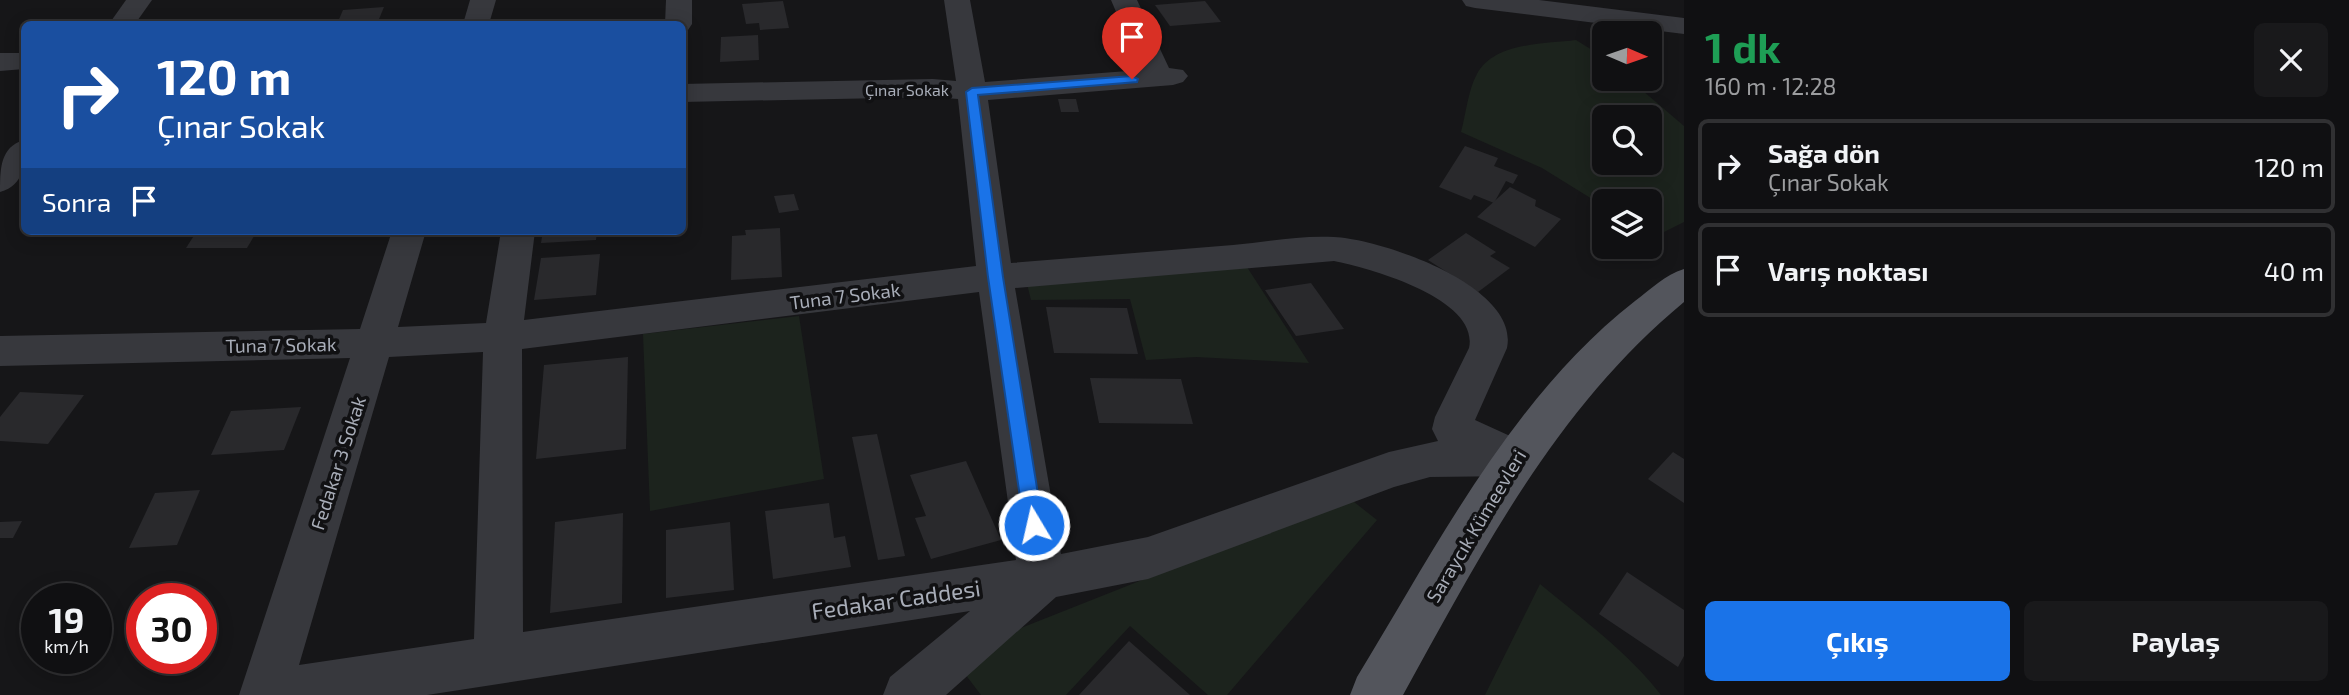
<!DOCTYPE html>
<html lang="tr">
<meta charset="utf-8">
<style>
body{margin:0;font-family:"Exo 2",sans-serif;background:#19191b;color:#f1f3f6;height:100vh;display:flex;flex-direction:column;font-size:26px;white-space:nowrap}
*{box-sizing:border-box;margin:0}
p{font-size:23px;color:#9c9d9f}
.icon{flex:none;width:38px;height:38px;fill:none;stroke:currentColor;stroke-width:2;stroke-linecap:round;stroke-linejoin:round}
.map{position:relative;flex:1;overflow:hidden}
.sheet{display:flex;flex-direction:column;background:#101012;width:665px}
.sheet>*{flex:none}
.hud{position:absolute;left:21px;top:21px;width:665px;height:214px;border-radius:10px;box-shadow:0 4px 18px #0003,0 0 0 2px #303032;background:#1a4fa0;color:#fff;overflow:hidden}
.needle{width:46px;rotate:92deg}
.buttons{position:absolute;left:1592px;top:21px;display:grid;gap:14px}
.buttons a{display:grid;place-items:center;width:70px;height:70px;border-radius:10px;background:#101012;box-shadow:0 4px 18px #0003,0 0 0 2px #303032;font-size:35px}
.speed{position:absolute;left:21px;top:583px;display:flex;gap:14px;font-size:35px;font-weight:700;text-align:center}
.speed>*{display:grid;place-content:center;width:91px;height:91px;border-radius:50%;background:#101012;box-shadow:0 4px 18px #0003,0 0 0 2px #303032;line-height:1}
.speed small{font-size:18px;font-weight:400}
.speed .limit{border:10px solid #d22;background:#fff;color:#111}
.pin{position:absolute;display:grid;place-items:center;width:60px;height:60px;color:#fff;margin:-72px -30px;border-radius:50% 50% 50% 0;rotate:-45deg;box-shadow:0 0 7px #0007}
.pin .icon{rotate:45deg}
.me{position:absolute;width:77px;margin:-38px;rotate:351deg;stroke-linejoin:round;filter:drop-shadow(0 0 5px #0008)}
.turn{display:flex;align-items:center;gap:24px;height:147px;padding:0 21px;font-size:32px}
.turn .icon{width:91px;height:91px;stroke-width:2.5}
.turn b{display:block;font-size:49px;line-height:60px}
.then{display:flex;align-items:center;height:66px;padding:0 21px;background:#0003;gap:14px;font-size:26px}
.round{display:grid;place-items:center;flex:none;width:74px;height:74px;border-radius:10px;background:#19191b}
.summary{display:flex;align-items:center;justify-content:space-between;height:119px;padding:0 21px}
h1{font-size:42px;font-weight:700;line-height:52px;color:#1e9e55}
.primary-button{display:flex;gap:14px;margin-top:auto;padding:14px 21px}
.primary-button a{flex:1;height:80px;border-radius:10px;background:#1a73e8;color:#fff;font-size:28px;font-weight:700;line-height:80px;text-align:center}
.primary-button a+a{background:#19191b;color:#f1f3f6}
ul{padding:0;list-style:none}
li{display:flex;align-items:center;gap:21px;height:94px;margin:0 14px 10px;padding:0 7px;border:4px solid #303032;border-radius:10px}
li div{flex:1}
li b{display:block;font-size:26px}
li em{font-style:normal}
main{display:flex;flex:1;min-height:0}
.map>svg:first-child{display:block}
</style>
<main>
<div class="map">
<svg width="1684" height="695" viewBox="0 0 1684 695">
<rect width="100%" height="100%" fill="#161618"/>
<g fill="#1c231d" fill-rule="evenodd">
<path d="M1576 40 1605 58V79H1629L1684 126V222L1654 237 1650 234V201H1605V207L1542 168 1461 132C1466 114 1468 90 1477 74 1494 42 1545 44 1576 40ZM1605 117H1650V163H1605Z"/>
<polygon points="1247,267 1309,363 1196,357 1146,360 1130,299 1031,300 1027,284"/>
<polygon points="799,316 824,479 650,511 643,334"/>
<polygon points="1349,498 1377,520 1227,695 1208,695 1130,626 1066,695 981,695 965,674 1003,638 1021,628"/>
<path d="M1540 584C1582 619 1628 652 1661 695H1485Z"/>
</g>
<g fill="#29292c">
<polygon points="783,1 789,28 760,30 759,23 746,24 742,4"/>
<polygon points="1205,1 1221,22 1170,26 1155,5"/>
<polygon points="384,7 377,24 337,24 343,10"/>
<polygon points="758,35 759,60 720,62 721,37"/>
<polygon points="1058,99 1076,99 1079,112 1061,112"/>
<polygon points="1465,146 1498,158 1494,166 1518,175 1513,184 1506,181 1494,203 1474,195 1471,200 1439,187"/>
<polygon points="1510,187 1536,200 1535,206 1561,219 1535,247 1477,217"/>
<polygon points="794,194 799,210 779,213 774,196"/>
<polygon points="780,228 782,277 731,280 732,236 746,235 745,230"/>
<polygon points="197,231 257,231 247,248 186,248"/>
<polygon points="543,231 597,231 596,240 541,243"/>
<polygon points="1466,233 1496,252 1490,256 1510,268 1478,292 1428,260"/>
<polygon points="600,254 596,295 534,300 541,258"/>
<polygon points="1311,283 1344,329 1296,336 1265,290"/>
<polygon points="1046,307 1127,308 1138,354 1054,353"/>
<polygon points="628,357 626,449 536,459 544,365"/>
<polygon points="1090,378 1181,379 1193,424 1099,423"/>
<polygon points="20,392 84,395 48,444 0,441 0,417"/>
<polygon points="301,407 284,450 211,455 231,411"/>
<polygon points="877,434 905,556 878,560 852,437"/>
<polygon points="1673,452 1684,459 1684,503 1648,479"/>
<polygon points="966,461 1001,540 931,559 915,518 926,516 910,475"/>
<polygon points="200,490 177,545 129,548 155,493"/>
<polygon points="829,503 834,538 845,536 851,567 773,579 765,511"/>
<polygon points="623,513 622,603 550,613 555,522"/>
<polygon points="22,521 13,538 0,538 0,522"/>
<polygon points="730,522 734,590 666,598 666,530"/>
<polygon points="1627,572 1684,610 1684,656 1678,667 1599,614"/>
<polygon points="1129,641 1190,695 1079,695"/>
</g>
<g fill="none" stroke-linecap="round" stroke-linejoin="round">
<g fill="#37383d" fill-rule="evenodd">
<polygon points="126,0 152,0 135,24 109,24"/>
<polygon points="470,0 496,0 489,24 463,24"/>
<polygon points="666,0 692,0 692,24 688,30 682,31 682,24 665,24"/>
<path d="M944 0H970L985 82 1141 70 1111 0H1137L1169 68 1183 70 1188 76 1183 82 1173 85 988 100 1011 263C1085 257 1159 251 1233 245 1266 242 1301 235 1334 237 1381 239 1520 286 1507 348L1475 420 1530 445 1536 458 1530 471 1515 476 1430 477 1394 487 1148 579 1056 597 946 695H883L890 677 970 611 427 695H239L350 358 0 366V336L360 329 392 231H426L398 327 486 323 501 231H535L524 320 976 266 958 99 933 97 682 102V84L933 79 956 81ZM1334 261C1370 268 1480 299 1469 348L1435 417 1432 429 1438 441 1389 452 1148 537 1061 554 1015 288ZM979 292 1016 560 523 632 522 349ZM483 352 474 639 299 665 389 357Z"/>
<polygon points="1462,0 1539,0 1684,18 1684,34 1475,8 1466,6"/>
<polygon points="0,53 24,53 24,69 0,71"/>
<path d="M24 140C26 162 25 185 0 192 0 169 0 147 24 140Z"/>
</g>
<path fill="#53555c" fill-rule="evenodd" d="M1684 269V302C1556 408 1482 552 1403 695H1350L1357 677C1437 546 1512 397 1635 301 1651 289 1665 275 1684 269Z"/>
</g>
<polygon fill="#1a73e8" stroke="#114b97" stroke-width="2" points="1132,76 1138,79 1137,82 978,95 1003,277 1043,525 1040,530 1034,533 1027,530 1024,525 988,277 966,92 972,88"/>
<g text-anchor="middle" stroke-width="7" stroke-linejoin="round" paint-order="stroke">
<g font-size="16" fill="#a8adb8" stroke="#111113">
<text x="907" y="96">Çınar Sokak</text>
</g>
<g font-size="19" fill="#a8adb8" stroke="#111113">
<text transform="translate(845 296) rotate(-7)" y="7">Tuna 7 Sokak</text>
<text transform="translate(281 345) rotate(-1)" y="7">Tuna 7 Sokak</text>
<text transform="translate(338 463) rotate(-72)" y="7">Fedakar 3 Sokak</text>
<text transform="translate(1476 526) rotate(-59)" y="7">Saraycık Kümeevleri</text>
</g>
<g font-size="23" fill="#a8adb8" stroke="#111113">
<text transform="translate(896 600) rotate(-8)" y="8">Fedakar Caddesi</text>
</g>
</g>
</svg>
<div class="buttons">
<a><svg class="needle" viewBox="-14 -14 28 28"><path d="M0-13l5 13h-10z" fill="#e53935"/><path d="M0 13l5-13h-10z" fill="#9c9d9f"/></svg></a>
<a><svg class="icon" aria-label="search" viewBox="0 0 24 24"><circle cx="10" cy="10" r="6"/><path d="M15 15l6 6"/></svg></a>
<a><svg class="icon" aria-label="layers" viewBox="0 0 24 24"><path d="M12 4l9 5-9 5-9-5zM3 14l9 5 9-5"/></svg></a>
</div>
<div class="speed"><div>19<small>km/h</small></div><div class="limit">30</div></div>
<div class="pin" style="left:1132px;top:79px;background:#d93025"><svg class="icon" aria-label="arrive" viewBox="0 0 24 24"><path d="M6 21V4h12l-3 4 3 4H6"/></svg></div>
<svg class="me" style="left:1034px;top:525px" viewBox="-20 -20 40 40"><circle r="17" fill="#1a73e8" stroke="#fff" stroke-width="3"/><path d="M0-11L8 9 0 5-8 9z" fill="#fff"/></svg>
<div class="hud">
<div class="turn"><svg class="icon" aria-label="right" viewBox="0 0 24 24"><path d="M7 20v-9h11M14 6l5 5-5 5"/></svg><div><b>120 m</b>Çınar Sokak</div></div>
<div class="then">Sonra<svg class="icon" aria-label="arrive" viewBox="0 0 24 24"><path d="M6 21V4h12l-3 4 3 4H6"/></svg></div>
</div>
</div>
<section class="sheet">
<div class="summary"><div><h1>1 dk</h1><p>160 m · 12:28</p></div><a class="round"><svg class="icon" aria-label="close" viewBox="0 0 24 24"><path d="M6 6l12 12M18 6L6 18"/></svg></a></div>
<ul>
<li><svg class="icon" aria-label="right" viewBox="0 0 24 24"><path d="M7 20v-9h11M14 6l5 5-5 5"/></svg><div><b>Sağa dön</b><p>Çınar Sokak</p></div><em>120 m</em></li>
<li><svg class="icon" aria-label="arrive" viewBox="0 0 24 24"><path d="M6 21V4h12l-3 4 3 4H6"/></svg><div><b>Varış noktası</b></div><em>40 m</em></li>
</ul>
<div class="primary-button"><a>Çıkış</a><a>Paylaş</a></div>
</section>
</main>
